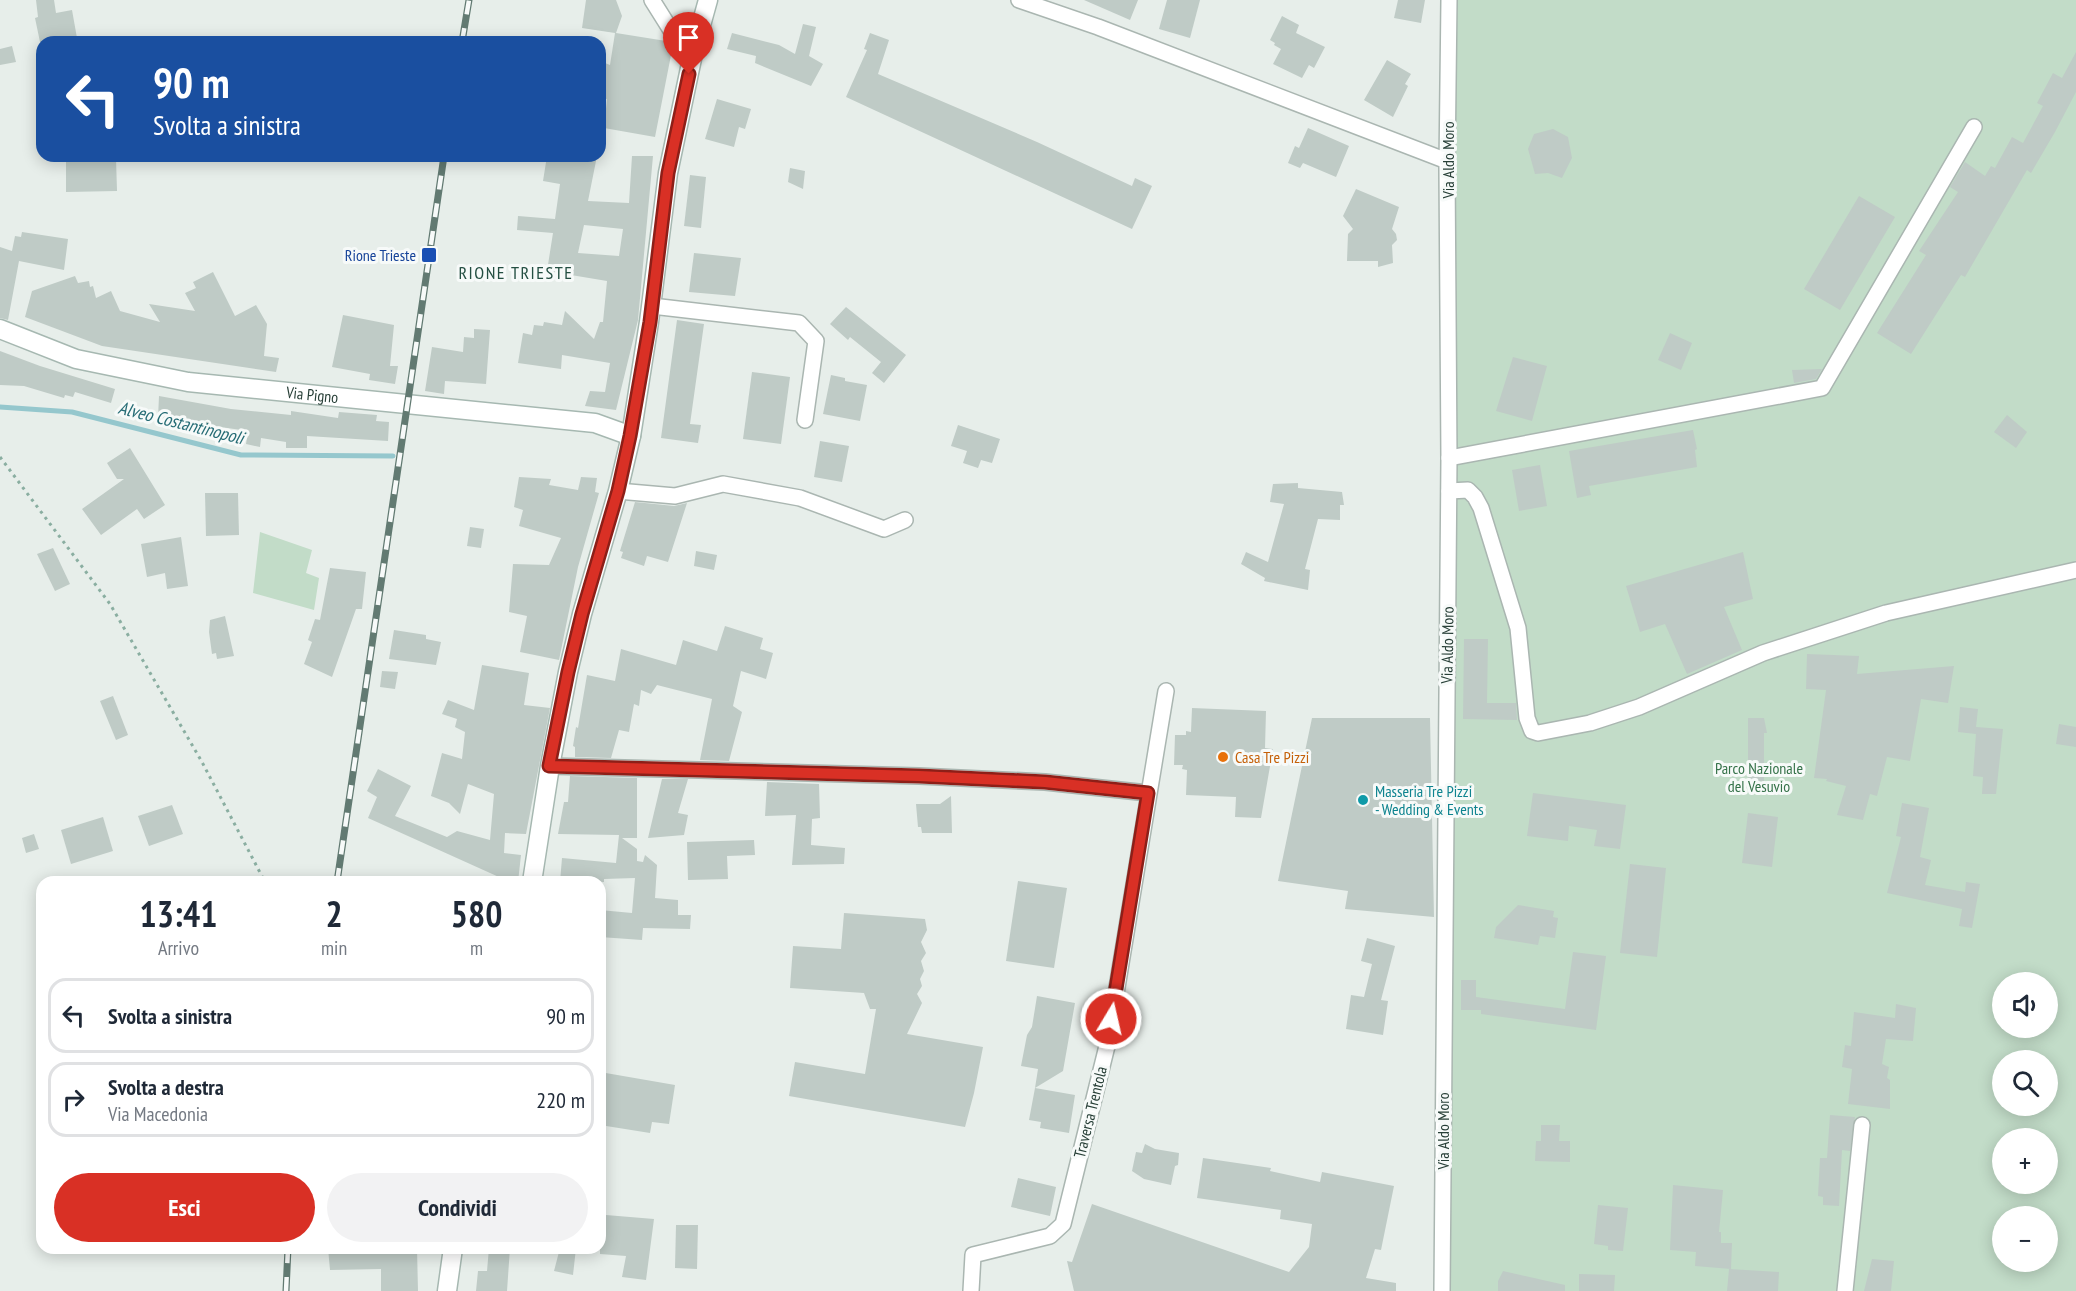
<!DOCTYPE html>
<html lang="it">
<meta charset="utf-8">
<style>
body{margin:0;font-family:"PT Sans Narrow",sans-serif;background:#f2f2f3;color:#1f2937;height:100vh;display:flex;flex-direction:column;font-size:22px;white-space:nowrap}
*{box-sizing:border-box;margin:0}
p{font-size:20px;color:#747a83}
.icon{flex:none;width:33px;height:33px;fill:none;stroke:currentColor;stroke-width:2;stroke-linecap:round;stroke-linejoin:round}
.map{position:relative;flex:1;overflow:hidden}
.side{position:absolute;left:36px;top:876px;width:570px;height:378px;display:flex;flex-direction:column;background:#fff;border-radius:18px;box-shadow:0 3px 15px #0003}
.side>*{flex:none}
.top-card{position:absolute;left:36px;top:36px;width:570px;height:126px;border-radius:18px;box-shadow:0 3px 15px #0003;background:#1a4fa0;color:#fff;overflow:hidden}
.buttons{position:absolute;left:1992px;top:972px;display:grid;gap:12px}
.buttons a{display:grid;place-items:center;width:66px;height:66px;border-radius:50%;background:#fff;box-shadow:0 3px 15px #0003;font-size:30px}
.pin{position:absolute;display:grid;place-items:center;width:51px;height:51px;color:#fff;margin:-62px -26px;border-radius:50% 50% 50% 0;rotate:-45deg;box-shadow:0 0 6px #0007}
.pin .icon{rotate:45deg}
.me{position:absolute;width:66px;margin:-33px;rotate:9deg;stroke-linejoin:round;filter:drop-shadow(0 0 4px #0008)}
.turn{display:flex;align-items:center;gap:21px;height:126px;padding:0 18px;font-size:27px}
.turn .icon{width:78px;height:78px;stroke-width:2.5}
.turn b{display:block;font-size:42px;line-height:51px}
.eta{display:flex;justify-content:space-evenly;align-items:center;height:102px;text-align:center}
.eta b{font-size:36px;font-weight:800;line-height:42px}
.button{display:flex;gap:12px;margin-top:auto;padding:12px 18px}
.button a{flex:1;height:69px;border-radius:36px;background:#d93025;color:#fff;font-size:24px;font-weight:800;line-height:69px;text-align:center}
.button a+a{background:#f2f2f3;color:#1f2937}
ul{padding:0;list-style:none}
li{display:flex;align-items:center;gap:18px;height:75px;margin:0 12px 9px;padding:0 6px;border:3px solid #e0e1e3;border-radius:18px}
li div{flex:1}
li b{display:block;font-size:22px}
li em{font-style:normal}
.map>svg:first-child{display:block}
</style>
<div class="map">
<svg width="2076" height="1291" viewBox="0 0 2076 1291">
<rect width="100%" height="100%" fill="#e7eeea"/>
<g fill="#c2dcc8" fill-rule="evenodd">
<path d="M1443 0H2076V1291H1434V1207L1440 991ZM2002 982H2048V1028H2002ZM2002 1060H2048V1106H2002ZM2002 1138H2048V1184H2002ZM2002 1216H2048V1262H2002Z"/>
<polygon points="260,532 312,550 306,573 319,578 314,610 253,593"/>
</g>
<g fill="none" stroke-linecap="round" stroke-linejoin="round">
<polyline stroke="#95c7cd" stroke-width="5" points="0,407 72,412 241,455 393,456"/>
</g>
<g fill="#bfcbc6" fill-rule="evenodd">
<polygon points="36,0 54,0 56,13 72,10 77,38 55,42 40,42 35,18 38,17"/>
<polygon points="586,0 616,0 622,16 616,33 666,41 672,50 655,137 604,128 607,99 600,98 600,61 610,65 615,33 582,28"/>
<polygon points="1084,0 1138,0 1130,20"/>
<polygon points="1167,0 1200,0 1190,38 1159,29"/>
<polygon points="1398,0 1425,0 1421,23 1394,18"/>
<polygon points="1282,16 1299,25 1296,33 1325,47 1314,68 1309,65 1302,78 1273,64 1281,49 1274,45 1275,43 1270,40"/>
<polygon points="803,24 816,27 809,56 823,64 811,86 755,63 756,56 727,49 732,33 779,45 795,54"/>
<polygon points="870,33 889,40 878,74 1037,142 1132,186 1135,178 1152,186 1132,229 846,97 867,50 864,49"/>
<polygon points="12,46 16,62 0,65 0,49"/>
<polygon points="2076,52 2076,92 2055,132 2031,173 2027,170 1965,277 1961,275 1911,354 1877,333 1926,255 1919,251 1958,192 1950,187 1965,162 1985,176 1991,166 1995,168 2012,137 2023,143 2043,106 2037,103 2053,73 2062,78"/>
<polygon points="1387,60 1411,74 1405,84 1408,86 1393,117 1364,100"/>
<polygon points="717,99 751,109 745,129 739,127 734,147 705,139"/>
<polygon points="1308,128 1349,146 1336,177 1303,163 1300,168 1288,163 1295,146 1299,148"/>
<polygon points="1553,129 1568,137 1572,158 1562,178 1548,173 1535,174 1528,149 1534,134"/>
<path d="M547 156H597L588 201 629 203 632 156H653L638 320 616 410 585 406 590 391 605 392 610 363 562 355 561 369 518 363 523 333 532 335 534 325 543 326 544 322 562 325 565 311 594 339 600 322H603L607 281 547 271 553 233 517 230 518 216 555 219 560 184 543 181ZM584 225 623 229 619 256 578 253Z"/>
<polygon points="66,158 116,158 117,191 66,192"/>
<polygon points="790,168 805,171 803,189 788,182"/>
<polygon points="690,175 706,177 701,228 684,226"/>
<polygon points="1356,189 1399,207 1392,229 1396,234 1397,240 1392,245 1393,263 1378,267 1378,261 1347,261 1348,234 1353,229 1343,216"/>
<polygon points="1859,196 1895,217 1840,310 1804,289"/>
<polygon points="22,232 68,239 64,270 19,261 8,320 0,318 0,247 12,251 15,236 21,237"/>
<polygon points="694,253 741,258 735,296 689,292"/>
<polygon points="213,272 235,316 256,305 267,324 264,356 279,358 276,372 102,346 25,317 32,291 75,276 78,283 89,281 90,287 93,286 96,298 111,291 120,311 160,322 149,304 195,311 185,293 196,288 193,282"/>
<polygon points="846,307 906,355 884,383 872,373 881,362 850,337 848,340 830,324"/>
<polygon points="343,315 394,325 390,366 398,366 395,384 369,380 370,374 332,367"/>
<polygon points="677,320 704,324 690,424 701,425 698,443 661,438"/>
<polygon points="474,329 490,330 486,384 445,381 444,394 425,391 432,347 463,352 464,337 474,338"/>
<polygon points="1670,333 1692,343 1681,370 1658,360"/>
<polygon points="0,351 40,366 115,389 111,403 75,392 73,397 65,395 64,398 24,386 0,385"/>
<polygon points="1513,357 1547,366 1532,421 1496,411"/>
<polygon points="1822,369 1816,379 1794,383 1792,370"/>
<polygon points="752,372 790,377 781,444 743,439"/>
<polygon points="831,375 845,378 845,381 867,385 860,421 823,414"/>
<polygon points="159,396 231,409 291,415 291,411 338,418 339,412 377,415 376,421 389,422 388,441 307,436 307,448 286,448 286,442 261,438 260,447 246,444 248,431 158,418"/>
<polygon points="2007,415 2027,432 2016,448 1994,432"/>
<polygon points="958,425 1000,439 992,463 981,460 978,468 963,463 967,451 951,446"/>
<polygon points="1693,430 1697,449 1695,450 1697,467 1589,486 1591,495 1577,498 1569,451"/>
<polygon points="820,441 849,446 842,482 814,477"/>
<polygon points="130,448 165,505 144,519 137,509 101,535 82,509 124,479 117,479 107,463"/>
<polygon points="1540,465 1547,506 1519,511 1512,470"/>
<polygon points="519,477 551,479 549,485 578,490 581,477 597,478 595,492 599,493 578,567 559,660 520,652 527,616 509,612 513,564 549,565 561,538 519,526 523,510 514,507"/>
<polygon points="1298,483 1298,488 1342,492 1344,505 1340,505 1340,520 1318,519 1305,569 1310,570 1308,590 1264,581 1265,578 1241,564 1246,552 1268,562 1284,504 1270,502 1273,484"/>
<polygon points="205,493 238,493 239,535 206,536"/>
<polygon points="635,502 674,506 687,503 668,562 647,556 644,566 621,558 623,552 620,551"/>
<polygon points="470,527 484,529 481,548 467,546"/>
<polygon points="181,537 188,586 167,589 165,573 147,577 141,544"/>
<polygon points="53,548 70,584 55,591 37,554"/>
<polygon points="696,551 717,555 714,570 694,566"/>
<polygon points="1743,552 1753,599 1724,607 1742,650 1687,674 1665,624 1640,632 1626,586"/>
<polygon points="330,568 366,572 362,609 356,609 332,677 304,664 312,642 308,640 315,619 320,620"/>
<polygon points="225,616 234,656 217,659 216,653 212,654 209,632 210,620"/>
<polygon points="725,626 763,638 760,649 773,653 766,679 741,671 733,706 742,712 729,761 700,760 712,699 657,685 651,694 641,690 639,706 634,704 629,732 619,730 611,758 575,757 575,747 573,746 576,727 578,728 587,675 615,681 621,649 676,665 683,640 717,651"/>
<polygon points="394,630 426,635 426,639 441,642 436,665 389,659"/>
<polygon points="1464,639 1488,639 1487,703 1516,703 1517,720 1463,719"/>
<polygon points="1807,654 1859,656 1857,674 1954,666 1948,703 1921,699 1910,761 1887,757 1877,796 1870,794 1863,820 1837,815 1846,786 1826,781 1827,779 1814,778 1826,690 1806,689"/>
<polygon points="482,665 529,673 524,705 550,708 526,834 505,833 504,853 521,855 518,882 510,882 368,818 377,797 367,791 378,769 411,786 395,816 447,837 457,831 490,840 494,794 468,784 460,814 449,803 431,796 442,753 462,759 465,732 455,727 457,719 442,714 448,700 474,710"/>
<polygon points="382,671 398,672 395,689 380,687"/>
<polygon points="113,696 128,735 116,740 100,701"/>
<polygon points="1960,707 1978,709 1976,727 2003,729 1996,794 1982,794 1983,777 1973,776 1976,734 1958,732"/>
<polygon points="1192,708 1266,711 1265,748 1273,749 1261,818 1235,817 1236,797 1186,795 1187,770 1182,769 1183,765 1174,765 1175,735 1186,735 1186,731 1191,732"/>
<polygon points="1312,718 1430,718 1434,917 1345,909 1348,891 1278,881"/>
<polygon points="1748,718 1764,718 1767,733 1764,733 1764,781 1748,781"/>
<polygon points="2059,724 2076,727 2076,747 2056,744"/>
<polygon points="570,776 637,778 637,838 622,838 637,849 637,861 643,862 645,855 657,865 655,898 678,900 678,915 691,915 690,929 643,928 642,940 600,937 600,910 632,913 635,878 604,879 604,882 560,882 562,858 616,863 619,835 558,834 564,802 568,802"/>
<polygon points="662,779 688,779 678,813 688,815 684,835 648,838"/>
<polygon points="767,782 819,784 820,818 812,819 811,845 845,848 844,864 792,865 796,815 765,816"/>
<polygon points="1533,793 1626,805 1620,849 1594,846 1597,830 1569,826 1568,841 1527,836"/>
<polygon points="951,796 952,833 922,833 921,827 918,827 916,804 940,804"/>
<polygon points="1902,803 1929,808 1920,857 1931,860 1925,885 1965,892 1966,882 1980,884 1972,928 1959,926 1962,909 1887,893 1901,837 1896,836"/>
<polygon points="172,805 183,834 149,846 138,816"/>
<polygon points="1748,813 1778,817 1772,867 1742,863"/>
<polygon points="103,817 113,851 71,864 61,830"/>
<polygon points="34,834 39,849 26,853 22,838"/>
<polygon points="754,840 755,855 727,856 728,879 688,880 687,842"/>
<polygon points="1630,864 1666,868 1657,957 1620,953"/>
<polygon points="1018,881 1067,888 1054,968 1006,961"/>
<polygon points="1518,905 1554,911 1553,917 1558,918 1555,938 1540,936 1538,945 1494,938 1496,927"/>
<polygon points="844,913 925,919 927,930 921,942 926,953 921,961 924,971 920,979 922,986 917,994 922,1003 907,1034 983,1047 974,1093 965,1127 789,1096 795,1062 865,1074 876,1009 870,1009 864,993 790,988 793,946 841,949"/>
<polygon points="1367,938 1395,946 1381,1000 1388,1001 1383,1035 1346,1029 1351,995 1364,997 1372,964 1361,961"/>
<polygon points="1573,952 1606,956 1596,1030 1481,1014 1481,1010 1461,1010 1461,980 1476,980 1476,997 1565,1009"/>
<polygon points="1037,996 1075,1003 1063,1071 1035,1088 1038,1069 1021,1066 1027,1035 1032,1027"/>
<polygon points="1896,1004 1916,1008 1913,1041 1886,1039 1882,1064 1889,1067 1887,1078 1890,1080 1890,1109 1848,1104 1852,1069 1842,1067 1845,1045 1851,1046 1854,1012 1895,1018"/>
<polygon points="600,1072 675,1085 669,1124 652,1122 650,1133 600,1125"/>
<polygon points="1035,1088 1075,1095 1069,1133 1040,1128 1041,1122 1029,1120"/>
<polygon points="1830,1115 1855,1117 1850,1151 1842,1150 1839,1206 1823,1205 1823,1197 1818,1196 1820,1158 1827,1158"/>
<polygon points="1541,1125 1560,1125 1559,1141 1570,1141 1570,1162 1535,1161 1536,1141 1541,1141"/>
<polygon points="1145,1144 1155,1149 1179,1153 1178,1165 1175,1166 1171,1185 1144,1179 1132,1171 1136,1152 1142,1153"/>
<polygon points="1203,1158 1271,1168 1270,1171 1320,1182 1322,1172 1394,1186 1381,1250 1375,1249 1366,1278 1396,1283 1396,1291 1074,1291 1067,1261 1072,1262 1092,1204 1289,1272 1309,1247 1312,1224 1280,1219 1281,1210 1197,1198"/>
<polygon points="1018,1178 1056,1187 1050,1216 1011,1207"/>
<polygon points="1673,1185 1723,1190 1719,1232 1721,1232 1721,1243 1732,1243 1731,1269 1695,1266 1696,1252 1670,1250"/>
<polygon points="1598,1205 1628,1208 1623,1251 1608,1250 1608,1246 1594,1244"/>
<polygon points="606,1215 654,1219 646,1280 622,1277 626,1256 600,1254 600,1228 604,1228"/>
<polygon points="676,1225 698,1225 697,1269 675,1268"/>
<polygon points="328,1248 417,1248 418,1291 381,1291 381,1269 330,1270"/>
<polygon points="489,1248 510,1248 507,1291 476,1291 478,1271 487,1271"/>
<polygon points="560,1248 576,1248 573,1275 554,1271"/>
<polygon points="1872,1259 1894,1261 1891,1291 1864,1291"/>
<polygon points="1729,1269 1779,1272 1778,1291 1727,1291"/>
<polygon points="1503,1271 1565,1285 1565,1291 1498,1291 1498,1281"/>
<polygon points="1579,1274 1615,1275 1614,1291 1579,1291"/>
</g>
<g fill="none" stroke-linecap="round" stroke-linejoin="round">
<g stroke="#aab6b1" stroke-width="18">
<g id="street">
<polyline points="652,0 679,43 693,54"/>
<polyline points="1019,0 1098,27 1447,161"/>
<polyline points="652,306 799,323 816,341 805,420"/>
<polyline points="1449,458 1822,388 1974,127"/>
<polyline points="618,491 675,496 723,484 800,498 884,529 905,520"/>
<polyline points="1449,491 1468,490 1475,497 1481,508 1518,628 1527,718 1532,731 1538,733 1590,723 1639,707 1763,653 1886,613 2076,570"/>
<polyline points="550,766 919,776 1045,782 1148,793"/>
<polyline points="971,1291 973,1255 1050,1236 1063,1224 1108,1042 1166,691"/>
<polyline points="1442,1291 1449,458 1447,167 1449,0"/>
<polyline points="1845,1291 1862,1125"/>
</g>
</g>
<g stroke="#a6b8b1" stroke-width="21">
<g id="secondary">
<path id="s1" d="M0 329 76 359 188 382 595 423 631 436"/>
<polyline points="532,882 550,766 568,672 582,614 618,491 631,436 649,322 668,173 693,54 708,0"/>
<polyline points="447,1291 453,1248"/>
</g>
</g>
<polyline stroke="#8aaea1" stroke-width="3" stroke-dasharray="3 4.5" stroke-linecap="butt" points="0,457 110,604 202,762 265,882"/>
<use href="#street" stroke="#fff" stroke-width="15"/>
<use href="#secondary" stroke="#fff" stroke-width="18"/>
<g stroke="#627a72" stroke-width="7">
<g id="rail">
<polyline points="462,42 469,0"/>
<polyline points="337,882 444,156"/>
<polyline points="286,1291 288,1248"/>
</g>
</g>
<use href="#rail" stroke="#f7faf9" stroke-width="4.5" stroke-dasharray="14" stroke-linecap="butt"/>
</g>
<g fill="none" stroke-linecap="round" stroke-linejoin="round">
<g stroke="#8d1f18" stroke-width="15">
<polyline id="route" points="689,74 668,173 650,322 630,436 618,491 582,614 568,672 549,766 919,776 1045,782 1148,793 1111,1019"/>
</g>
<use href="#route" stroke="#d93025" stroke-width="10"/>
</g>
<rect fill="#1a4fb4" stroke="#f7faf9" stroke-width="2" x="421" y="247" width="16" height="16" rx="3"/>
<circle fill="#e8710a" stroke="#f7faf9" stroke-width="2" cx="1223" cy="757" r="6"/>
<circle fill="#0f9aa8" stroke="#f7faf9" stroke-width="2" cx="1363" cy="800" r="6"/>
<g text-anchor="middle" stroke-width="6" stroke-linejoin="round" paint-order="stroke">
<g font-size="16" fill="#273f37" stroke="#f7faf9">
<text transform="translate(1448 160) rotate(-90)" y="6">Via Aldo Moro</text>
<text dy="6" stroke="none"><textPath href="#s1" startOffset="321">Via Pigno</textPath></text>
<text transform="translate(1447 645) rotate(-89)" y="6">Via Aldo Moro</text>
<text transform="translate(1090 1112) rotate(-76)" y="6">Traversa Trentola</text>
<text transform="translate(1443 1131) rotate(-90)" y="6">Via Aldo Moro</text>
</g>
<g font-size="16" fill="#164399" stroke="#f7faf9" text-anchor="end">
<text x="416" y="261">Rione Trieste</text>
</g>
<g font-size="16" fill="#c56008" stroke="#f7faf9" text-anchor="start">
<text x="1235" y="763">Casa Tre Pizzi</text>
</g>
<g font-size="16" fill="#357249" stroke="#f7faf9">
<text x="1759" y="774">Parco Nazionale<tspan x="1759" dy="18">del Vesuvio</tspan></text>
</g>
<g font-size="16" fill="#0d838f" stroke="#f7faf9" text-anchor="start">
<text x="1375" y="797">Masseria Tre Pizzi<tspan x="1375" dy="18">- Wedding &amp; Events</tspan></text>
</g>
<g font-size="18" letter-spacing="1.5" fill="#244f42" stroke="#f7faf9">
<text x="516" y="279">RIONE TRIESTE</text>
</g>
<g font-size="18" font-style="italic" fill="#266c75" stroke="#f7faf9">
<text transform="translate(181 423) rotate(14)" y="6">Alveo Costantinopoli</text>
</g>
</g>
</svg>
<div class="buttons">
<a><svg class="icon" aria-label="sound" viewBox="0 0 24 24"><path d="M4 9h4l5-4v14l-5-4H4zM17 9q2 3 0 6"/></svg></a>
<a><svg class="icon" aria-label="search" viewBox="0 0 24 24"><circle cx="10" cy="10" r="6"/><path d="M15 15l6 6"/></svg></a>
<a>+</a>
<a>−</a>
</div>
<div class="pin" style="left:689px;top:74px;background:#d93025"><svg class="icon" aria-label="arrive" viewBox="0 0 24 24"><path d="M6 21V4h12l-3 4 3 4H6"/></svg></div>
<svg class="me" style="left:1111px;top:1019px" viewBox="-20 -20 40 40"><circle r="17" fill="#d93025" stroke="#fff" stroke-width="3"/><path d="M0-11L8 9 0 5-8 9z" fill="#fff"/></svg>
<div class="top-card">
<div class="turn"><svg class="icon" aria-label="left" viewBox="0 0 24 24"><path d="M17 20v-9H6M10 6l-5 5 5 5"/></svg><div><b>90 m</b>Svolta a sinistra</div></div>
</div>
<section class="side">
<div class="eta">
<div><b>13:41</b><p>Arrivo</p></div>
<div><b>2</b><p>min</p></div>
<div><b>580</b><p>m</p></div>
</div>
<ul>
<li><svg class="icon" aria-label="left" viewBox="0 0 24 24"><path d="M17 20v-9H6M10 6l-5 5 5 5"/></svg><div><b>Svolta a sinistra</b></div><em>90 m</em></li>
<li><svg class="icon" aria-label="right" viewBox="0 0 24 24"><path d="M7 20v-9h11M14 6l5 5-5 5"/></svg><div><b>Svolta a destra</b><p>Via Macedonia</p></div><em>220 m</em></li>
</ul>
<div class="button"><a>Esci</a><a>Condividi</a></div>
</section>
</div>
